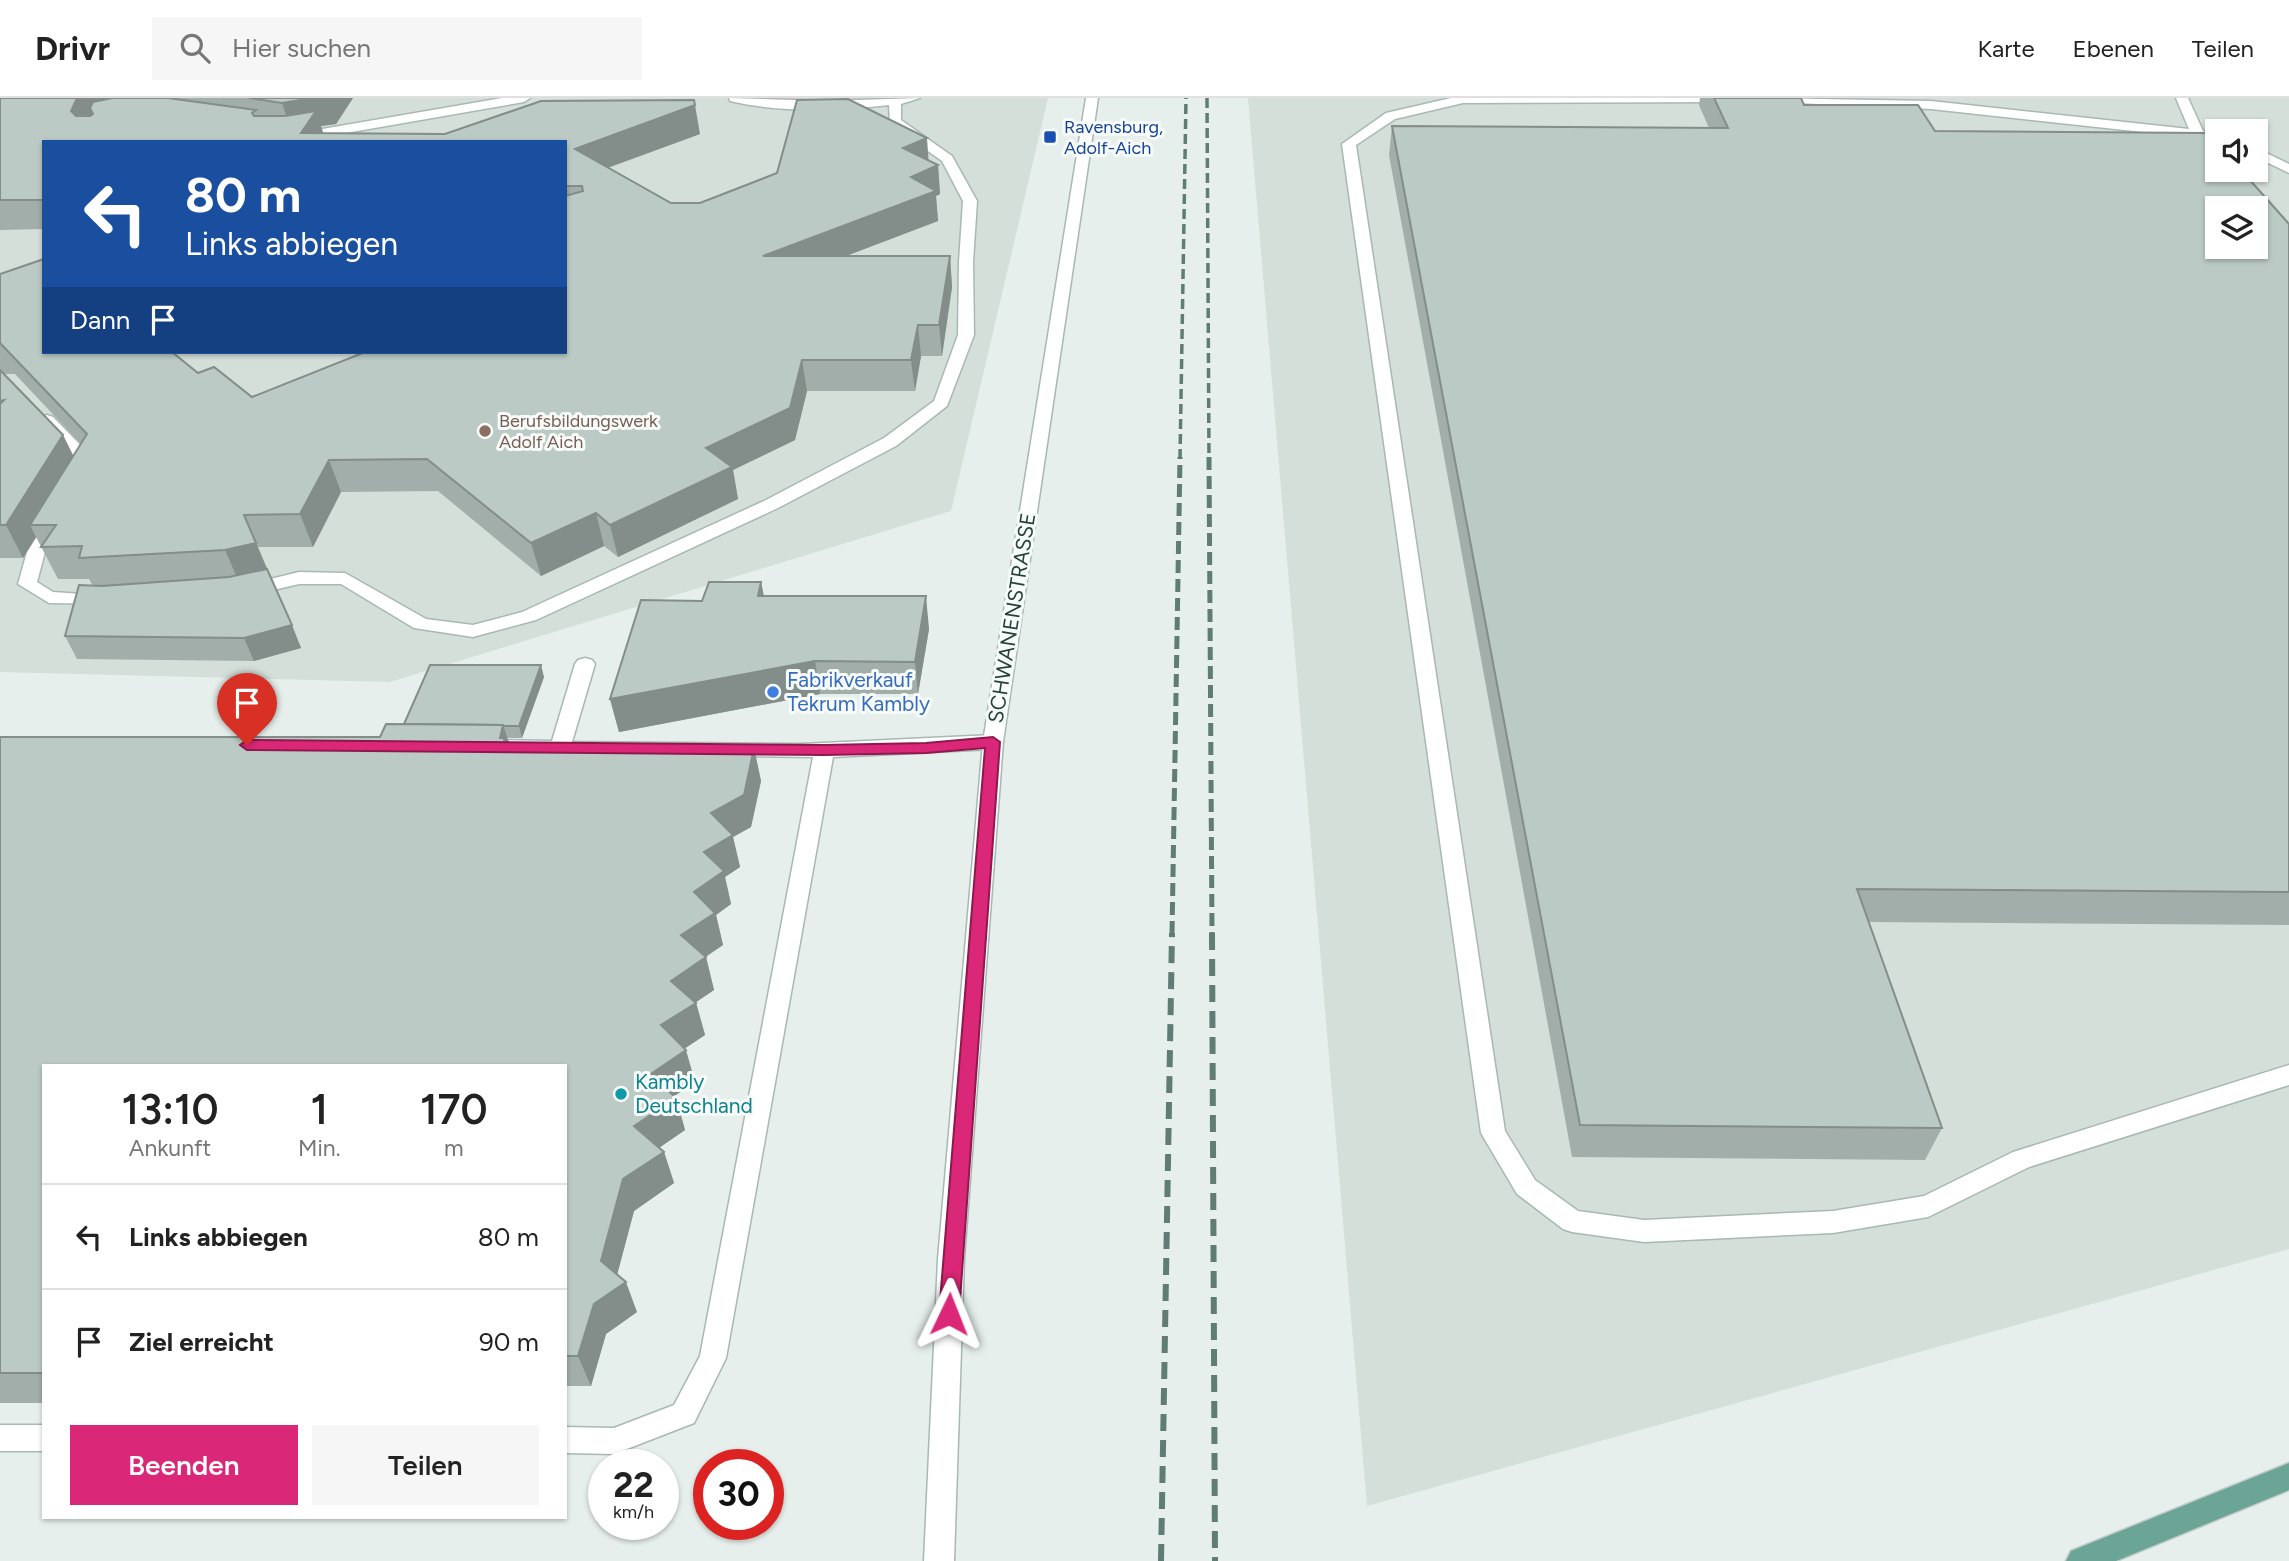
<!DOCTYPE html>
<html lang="de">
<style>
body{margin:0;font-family:Figtree,sans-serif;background:#f6f6f6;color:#222;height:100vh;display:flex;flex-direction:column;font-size:26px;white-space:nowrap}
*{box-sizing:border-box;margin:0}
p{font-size:23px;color:#767676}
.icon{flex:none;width:38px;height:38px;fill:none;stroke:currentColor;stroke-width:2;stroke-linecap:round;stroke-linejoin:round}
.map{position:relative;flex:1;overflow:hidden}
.drawer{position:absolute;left:42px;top:966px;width:525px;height:455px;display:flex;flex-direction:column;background:#fff;border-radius:0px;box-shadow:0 2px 5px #0004}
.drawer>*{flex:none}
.top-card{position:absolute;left:42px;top:42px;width:525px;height:214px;border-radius:0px;box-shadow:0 2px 5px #0004;background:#1a4fa0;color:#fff;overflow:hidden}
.tools{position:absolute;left:2205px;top:21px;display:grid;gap:14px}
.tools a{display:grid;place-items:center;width:63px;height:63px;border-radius:0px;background:#fff;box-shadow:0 2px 5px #0004;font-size:35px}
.speed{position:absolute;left:588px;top:1351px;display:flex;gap:14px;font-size:35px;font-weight:700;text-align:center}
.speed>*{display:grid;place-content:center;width:91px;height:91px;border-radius:50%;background:#fff;box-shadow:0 2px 5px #0004;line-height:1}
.speed small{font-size:18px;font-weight:400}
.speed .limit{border:10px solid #d22;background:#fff;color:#111}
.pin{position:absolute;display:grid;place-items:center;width:60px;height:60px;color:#fff;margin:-72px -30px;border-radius:50% 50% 50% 0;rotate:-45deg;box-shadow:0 0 7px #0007}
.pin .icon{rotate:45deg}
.me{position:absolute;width:77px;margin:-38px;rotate:2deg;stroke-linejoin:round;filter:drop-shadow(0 0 5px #0008)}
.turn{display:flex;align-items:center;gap:24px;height:147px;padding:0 28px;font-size:32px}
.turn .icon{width:91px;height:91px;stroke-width:2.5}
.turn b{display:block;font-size:49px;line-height:60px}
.then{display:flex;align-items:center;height:66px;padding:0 28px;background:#0003;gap:14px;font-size:26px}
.eta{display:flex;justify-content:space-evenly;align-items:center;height:119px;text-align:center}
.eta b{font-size:42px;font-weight:600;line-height:49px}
.cta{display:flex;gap:14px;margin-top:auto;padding:14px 28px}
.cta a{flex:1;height:80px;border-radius:0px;background:#db2777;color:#fff;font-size:28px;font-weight:600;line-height:80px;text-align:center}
.cta a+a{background:#f6f6f6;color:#222}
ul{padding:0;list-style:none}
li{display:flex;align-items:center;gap:21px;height:105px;padding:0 28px;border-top:2px solid #e0e0e0}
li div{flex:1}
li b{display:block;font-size:26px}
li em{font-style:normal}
header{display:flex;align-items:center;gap:42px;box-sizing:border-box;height:98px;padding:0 35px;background:#fff;border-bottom:2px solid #e0e0e0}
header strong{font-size:33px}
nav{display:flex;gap:38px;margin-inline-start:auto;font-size:24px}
.search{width:490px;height:63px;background:#f6f6f6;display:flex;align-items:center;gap:18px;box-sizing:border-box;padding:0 24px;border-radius:0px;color:#767676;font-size:26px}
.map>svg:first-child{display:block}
</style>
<header>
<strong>Drivr</strong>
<div class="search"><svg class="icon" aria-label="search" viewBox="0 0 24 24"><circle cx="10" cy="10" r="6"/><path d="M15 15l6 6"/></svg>Hier suchen</div>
<nav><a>Karte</a><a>Ebenen</a><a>Teilen</a></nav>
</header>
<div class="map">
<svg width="2289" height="1463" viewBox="0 0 2289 1463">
<rect width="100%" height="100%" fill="#e6efeb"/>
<g fill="#d4dfda" fill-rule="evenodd">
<path d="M0 0H1048L951 413 390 584 0 574ZM44 44H565V254H44Z"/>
<path d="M1248 0H2289V1151L1367 1408ZM2217 33H2256V72H2217ZM2217 110H2256V149H2217Z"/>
</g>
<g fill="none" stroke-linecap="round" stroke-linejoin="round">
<g stroke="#a8b8b2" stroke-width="3">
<g id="service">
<polygon points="502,0 530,0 524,4 294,44 264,44 270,40"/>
<path d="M729 0 825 3 920 0 901 6V22L952 58 977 103 973 164 974 237 947 308 896 348 778 410 536 522 480 537 473 539 414 530 341 486H299L248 498 242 496 239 492 242 488 299 474 345 475 426 521 473 527 522 514 766 402 884 340 934 303 958 237 959 164 963 103 942 63 890 26 889 7C837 13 781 15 730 3Z"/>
<polygon points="1451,0 1733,0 1727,4 1463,5 1395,21 1356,47 1505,1033 1535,1082 1578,1113 1644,1122 1833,1113 1924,1098 2013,1054 2289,967 2289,987 2029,1069 1928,1119 1833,1135 1644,1144 1572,1134 1563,1131 1517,1096 1481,1035 1342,46 1386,15"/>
<polygon points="1768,0 1931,3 2189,31 2176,0 2188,0 2203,33 2217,37 2217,45 2198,40 1931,11 1774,4"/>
<polygon points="2256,50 2289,66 2289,75 2256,59"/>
<polygon points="47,317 53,319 97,364 99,368 94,377 82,377 80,373 82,369 41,325 39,322 41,319"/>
<polygon points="55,419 64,424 45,454 37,484 53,494 111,498 113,502 111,506 49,505 18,486 27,454 49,420"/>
<polygon points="585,560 592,562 595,566 572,644 801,646 993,637 1000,639 1003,644 1000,649 993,651 833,659 726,1260 694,1325 614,1356 565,1355 565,1329 614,1330 674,1307 700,1258 813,659 475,654 472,649 475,644 482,642 552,643 575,566 578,562"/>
<rect x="0" y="1327" width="44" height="26"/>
</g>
</g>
<g stroke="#a8b8b2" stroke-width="3">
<polygon id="minor" points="1086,0 1098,0 1003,644 964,1161 954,1463 924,1463 938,1161 983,644"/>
</g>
<g stroke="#c2cac8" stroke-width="3">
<polygon id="primary" points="2289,1365 2289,1392 2116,1463 2066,1463 2071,1453"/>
</g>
<use href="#service" fill="#fff" fill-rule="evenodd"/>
<use href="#minor" fill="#fff" fill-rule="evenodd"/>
<use href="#primary" fill="#6aa596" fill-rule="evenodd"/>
<g stroke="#5f7d75" stroke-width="3.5" stroke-dasharray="10 5" stroke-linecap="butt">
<polyline points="1207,0 1209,361"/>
<polyline points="1180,361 1186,0"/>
</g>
<g stroke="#5f7d75" stroke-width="5" stroke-dasharray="13 6" stroke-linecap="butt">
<polyline points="1209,359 1212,836"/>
<polyline points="1172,836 1180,359"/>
</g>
<g stroke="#5f7d75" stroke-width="6" stroke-dasharray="17 9" stroke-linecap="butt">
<polyline points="1212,835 1215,1463"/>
<polyline points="1161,1463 1172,835"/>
</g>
</g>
<g fill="#a1aea9" fill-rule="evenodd">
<path d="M0 0H353L336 26 321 28 323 35 700 36 608 70 671 105H700L928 62 938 67 940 96 936 98 938 123 846 158H950L952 189 942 258H921L915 293H807L795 342 733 372 738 401 618 459 604 448 541 478 438 393 341 394 313 449H258L301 550 254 563 77 561 65 538 93 488 89 481H58L36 439 23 460H0V176L198 275 252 299 565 254V44H44V131L0 132ZM4 276H15L81 346 73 358 63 337Z"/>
<polygon points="1700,0 1801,0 1804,7 1935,33 2289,126 2289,827 1869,824 1942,1030 1925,1062 1572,1059 1389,57 1392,28 1709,30 1699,7"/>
<polygon points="761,484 764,498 929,531 918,596 820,596 619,634 610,601 702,503"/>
<polygon points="544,579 522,640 507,640 512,654 754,650 761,683 751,729 733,739 740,769 725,779 731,806 716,817 723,847 706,859 714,892 696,904 705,937 684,951 695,984 674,998 676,1000 685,1032 659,1050 664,1054 674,1085 634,1113 617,1177 637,1214 606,1236 591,1288 565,1288 565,968 44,968 44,1305 0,1305 0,639 380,639 404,626"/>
</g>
<g fill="#838d89">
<polygon points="77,0 120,0 95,21 83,42 71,13"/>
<polygon points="312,0 353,0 336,26 321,28 325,41 291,33 282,5"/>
<polygon points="695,7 700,36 582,79 575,51"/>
<polygon points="927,40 929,69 903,50"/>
<polygon points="938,67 940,96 936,98 938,123 767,188 763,158 911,79"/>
<polygon points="950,158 952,189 942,258 939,227"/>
<polygon points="918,227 921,258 915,293 911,262"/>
<polygon points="802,262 807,293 795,342 733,372 738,401 618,459 610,427 706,350"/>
<polygon points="63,337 79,369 30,427 36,439 23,460 6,427"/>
<polygon points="329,362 341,394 313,449 300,416"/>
<polygon points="596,415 604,448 541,478 531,445"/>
<polygon points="256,445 270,478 239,484 225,452"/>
<polygon points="761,484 767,516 758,498"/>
<polygon points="926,498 929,531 918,596 915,564"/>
<polygon points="292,527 301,550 254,563 244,540"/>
<polygon points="815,563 820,596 619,634 610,601"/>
<polygon points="541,567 544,579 522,640 519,628"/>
<polygon points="503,627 514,659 516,686 500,640"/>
<polygon points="754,650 761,683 751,729 733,739 740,769 725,779 731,806 716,817 723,847 689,869 681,837 694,794 704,754 711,715"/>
<polygon points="706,859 714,892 680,915 671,883"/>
<polygon points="696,905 705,937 670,960 661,927"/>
<polygon points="686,952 695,984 660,1008 651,976"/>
<polygon points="676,1000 685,1032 644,1060 634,1028"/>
<polygon points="664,1054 674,1085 634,1113 613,1192 626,1184 637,1214 606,1236 591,1288 578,1258 601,1163 623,1081"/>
</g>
<g fill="#bbcac4" stroke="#838d89" stroke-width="2" fill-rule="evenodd">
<polygon points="0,0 77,0 71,13 76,18 90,18 93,16 90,10 93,4 112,0 168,0 256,12 252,15 254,18 285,18 316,13 301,35 445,36 541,3 694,2 695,7 575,51 671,105 700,105 777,75 797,2 848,1 927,40 903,50 938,67 911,79 936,93 763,158 950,158 939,227 918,227 911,262 802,262 790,310 706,350 732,369 610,427 596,415 531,445 427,361 329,362 300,416 244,417 256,445 225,452 79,460 82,448 41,449 56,427 30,427 87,336 0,245 0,176 44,161 44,254 172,254 198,275 214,269 252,299 365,254 565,254 565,98 583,93 582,88 565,88 565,44 44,44 44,102 0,102"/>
<polygon points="249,0 312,0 282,5"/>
<path d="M1714 0H1801L1804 7H1918L1935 33 2207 35 2217 46V72H2241L2289 126V794L1857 791 1942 1030 1580 1027 1392 28 1728 30ZM2217 110H2256V149H2217Z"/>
<polygon points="0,272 63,337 6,427 0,427 0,306 4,302 0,303"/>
<polygon points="267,471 292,527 244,540 65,538 79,487 102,488 229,479"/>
<polygon points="709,484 761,484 758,498 926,498 915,564 815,563 610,601 641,502 702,503"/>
<polygon points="430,567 541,567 519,628 503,628 503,627 404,626"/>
<polygon points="386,626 503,627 500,640 504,640 505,654 754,650 744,697 711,715 733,737 704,754 724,773 694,794 715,815 681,837 706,859 671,883 696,905 661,927 686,952 651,976 676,1000 634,1028 664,1054 623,1081 601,1163 626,1184 594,1206 578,1258 565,1258 565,968 44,968 44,1275 0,1275 0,639 380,639"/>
</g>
<polygon fill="#db2777" stroke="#8e194d" stroke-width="2" points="993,639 1000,644 959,1216 956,1222 949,1225 942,1222 939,1216 985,650 926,655 824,657 247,652 240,647 247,642 824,647 926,645"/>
<rect fill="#1a4fb4" stroke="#f7fbf9" stroke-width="2.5" x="1043" y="32" width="14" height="14" rx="3.5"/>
<circle fill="#8d6e63" stroke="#f7fbf9" stroke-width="2.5" cx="485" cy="333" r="7"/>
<circle fill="#3f7fe0" stroke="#f7fbf9" stroke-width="2.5" cx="773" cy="594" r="7"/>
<circle fill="#0f9aa8" stroke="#f7fbf9" stroke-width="2.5" cx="621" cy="996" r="7"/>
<g text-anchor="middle" stroke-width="6" stroke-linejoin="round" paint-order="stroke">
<g font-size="18" fill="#164399" stroke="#f7fbf9" text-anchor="start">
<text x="1064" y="35">Ravensburg,<tspan x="1064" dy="21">Adolf-Aich</tspan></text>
</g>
<g font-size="18" fill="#785e54" stroke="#f7fbf9" text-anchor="start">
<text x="499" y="329">Berufsbildungswerk<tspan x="499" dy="21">Adolf Aich</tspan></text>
</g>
<g font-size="21" fill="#24423a" stroke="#f7fbf9">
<text transform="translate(1012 520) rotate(-81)" y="7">SCHWANENSTRASSE</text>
</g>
<g font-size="21" fill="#366cbe" stroke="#f7fbf9" text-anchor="start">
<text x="787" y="589">Fabrikverkauf<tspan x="787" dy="24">Tekrum Kambly</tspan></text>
</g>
<g font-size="21" fill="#0d838f" stroke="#f7fbf9" text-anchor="start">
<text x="635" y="991">Kambly<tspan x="635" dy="24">Deutschland</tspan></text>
</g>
</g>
</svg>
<div class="tools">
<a><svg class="icon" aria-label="sound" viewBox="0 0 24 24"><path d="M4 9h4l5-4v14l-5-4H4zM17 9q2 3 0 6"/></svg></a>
<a><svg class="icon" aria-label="layers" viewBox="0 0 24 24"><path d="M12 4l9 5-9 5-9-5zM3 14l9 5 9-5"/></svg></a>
</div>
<div class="speed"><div>22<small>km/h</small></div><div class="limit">30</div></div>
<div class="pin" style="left:247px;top:647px;background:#d93025"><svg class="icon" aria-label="arrive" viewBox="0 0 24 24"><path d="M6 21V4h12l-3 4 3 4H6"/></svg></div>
<svg class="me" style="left:949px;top:1216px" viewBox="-20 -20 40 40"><path d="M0-17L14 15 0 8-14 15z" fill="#db2777" stroke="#fff" stroke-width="4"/></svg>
<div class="top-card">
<div class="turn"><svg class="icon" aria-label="left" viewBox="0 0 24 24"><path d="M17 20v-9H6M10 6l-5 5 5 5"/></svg><div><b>80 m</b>Links abbiegen</div></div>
<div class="then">Dann<svg class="icon" aria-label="arrive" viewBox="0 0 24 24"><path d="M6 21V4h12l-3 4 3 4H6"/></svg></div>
</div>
<section class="drawer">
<div class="eta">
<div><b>13:10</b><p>Ankunft</p></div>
<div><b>1</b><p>Min.</p></div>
<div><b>170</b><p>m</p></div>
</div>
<ul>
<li><svg class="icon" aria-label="left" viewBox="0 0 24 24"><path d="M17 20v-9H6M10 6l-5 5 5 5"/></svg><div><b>Links abbiegen</b></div><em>80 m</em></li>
<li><svg class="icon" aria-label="arrive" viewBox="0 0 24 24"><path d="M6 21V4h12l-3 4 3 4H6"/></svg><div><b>Ziel erreicht</b></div><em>90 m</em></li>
</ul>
<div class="cta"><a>Beenden</a><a>Teilen</a></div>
</section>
</div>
